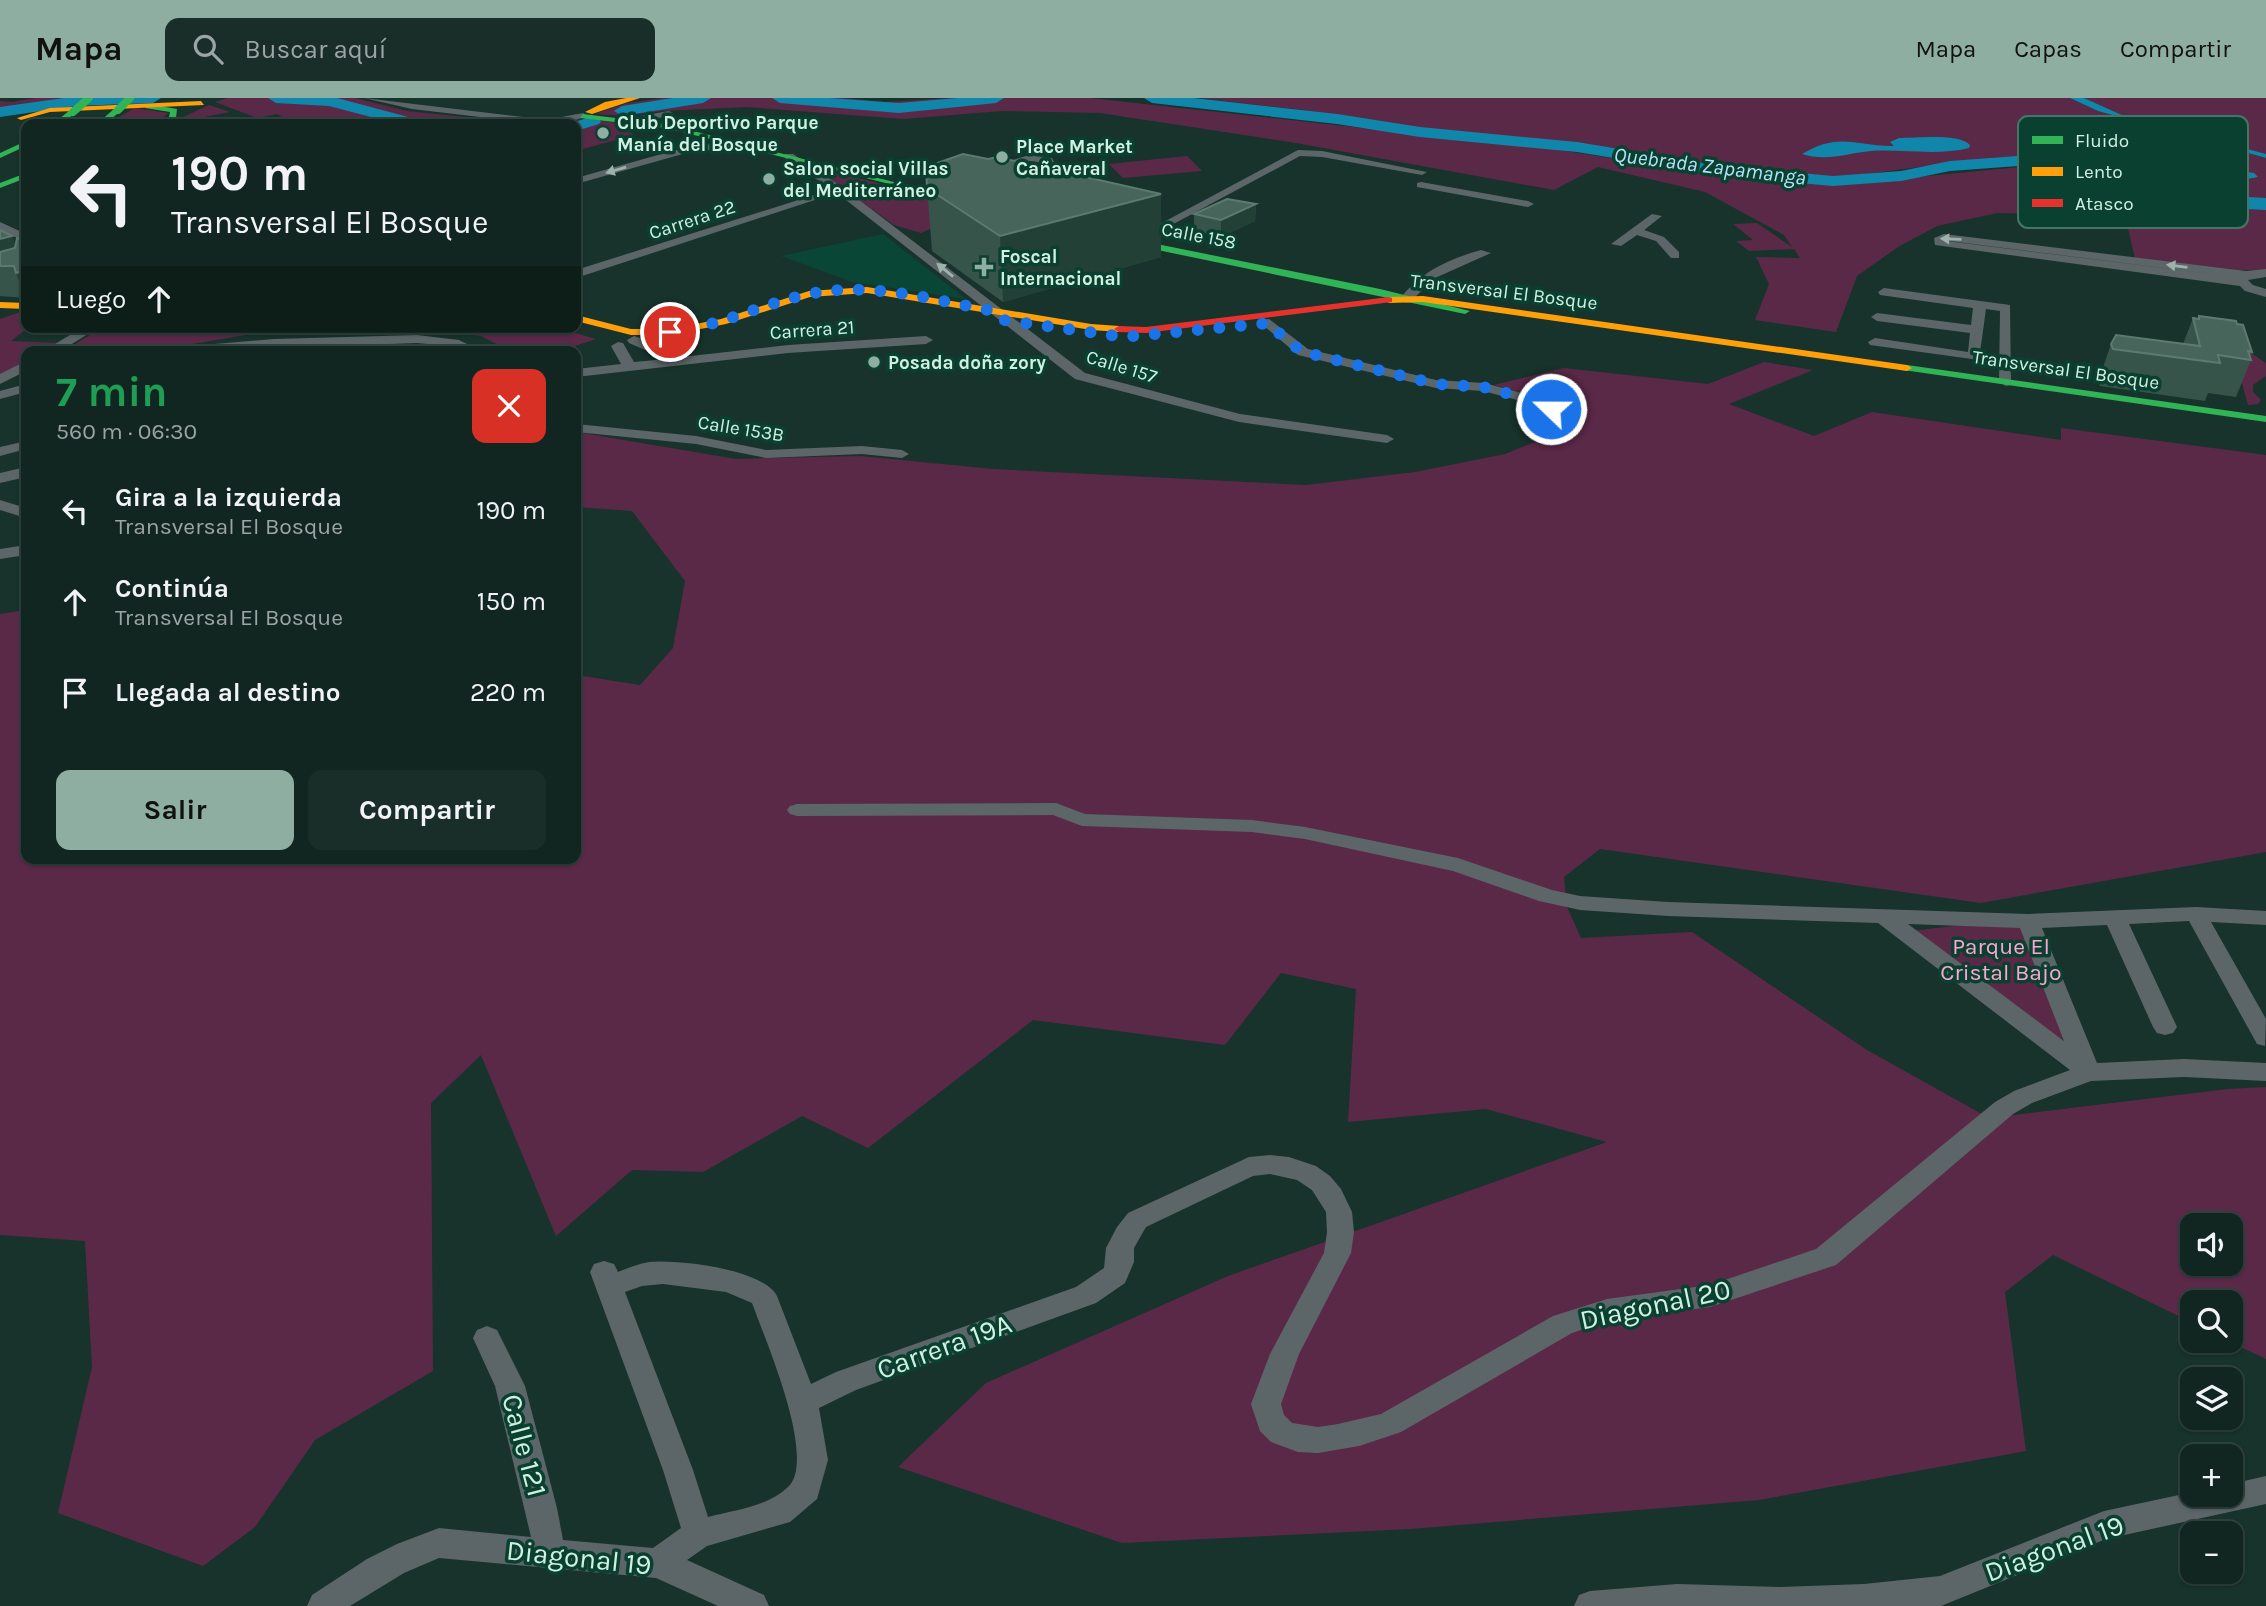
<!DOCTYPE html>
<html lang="es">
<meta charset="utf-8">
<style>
body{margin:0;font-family:Karla,sans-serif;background:#1a2e29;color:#f1f3f6;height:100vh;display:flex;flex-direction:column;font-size:26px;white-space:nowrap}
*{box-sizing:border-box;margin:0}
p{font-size:23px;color:#9ca5a5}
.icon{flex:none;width:38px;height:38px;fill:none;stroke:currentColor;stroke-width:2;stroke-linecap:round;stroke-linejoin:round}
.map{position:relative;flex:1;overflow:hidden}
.sheet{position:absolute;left:21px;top:248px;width:560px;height:518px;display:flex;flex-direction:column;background:#112620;border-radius:14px;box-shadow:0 2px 5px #0004,0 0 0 2px #30433e}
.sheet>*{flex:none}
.top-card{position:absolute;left:21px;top:21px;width:560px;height:214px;border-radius:14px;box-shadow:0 2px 5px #0004,0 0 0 2px #30433e;background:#112620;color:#f1f3f6;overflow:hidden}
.tools{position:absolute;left:2180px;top:1115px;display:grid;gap:14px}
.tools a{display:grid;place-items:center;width:63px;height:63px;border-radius:14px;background:#112620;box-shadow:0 2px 5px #0004,0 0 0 2px #30433e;font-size:35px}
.pin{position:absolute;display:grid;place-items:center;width:60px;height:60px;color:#fff;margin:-30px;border:4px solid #fff;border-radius:50%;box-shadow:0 2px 7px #0007}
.me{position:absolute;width:77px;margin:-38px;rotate:292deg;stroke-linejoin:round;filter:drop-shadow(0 0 5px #0008)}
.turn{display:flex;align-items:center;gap:24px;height:147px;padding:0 35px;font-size:32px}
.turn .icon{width:91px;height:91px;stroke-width:2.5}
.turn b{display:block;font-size:49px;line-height:60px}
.then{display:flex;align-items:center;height:66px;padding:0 35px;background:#0003;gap:14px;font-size:26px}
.round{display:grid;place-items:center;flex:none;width:74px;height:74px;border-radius:14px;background:#1a2e29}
.overview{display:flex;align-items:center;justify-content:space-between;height:119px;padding:0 35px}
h1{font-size:42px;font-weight:700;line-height:52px;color:#1e9e55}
.cta{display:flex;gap:14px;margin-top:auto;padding:14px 35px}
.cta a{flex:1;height:80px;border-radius:14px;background:#8faea2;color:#111;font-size:28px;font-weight:700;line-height:80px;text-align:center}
.cta a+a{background:#1a2e29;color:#f1f3f6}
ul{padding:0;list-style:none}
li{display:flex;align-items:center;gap:21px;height:91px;padding:0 35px}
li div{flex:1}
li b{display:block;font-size:26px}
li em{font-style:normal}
header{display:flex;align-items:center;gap:42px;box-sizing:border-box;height:98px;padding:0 35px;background:#8faea2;color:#111}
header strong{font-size:33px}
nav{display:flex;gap:38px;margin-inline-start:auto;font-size:24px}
.search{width:490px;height:63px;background:#1a2e29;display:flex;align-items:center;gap:18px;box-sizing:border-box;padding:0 24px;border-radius:14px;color:#9ca5a5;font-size:26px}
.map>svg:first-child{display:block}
</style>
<header>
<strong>Mapa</strong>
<div class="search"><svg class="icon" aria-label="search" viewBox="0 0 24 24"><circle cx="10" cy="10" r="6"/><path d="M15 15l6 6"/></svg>Buscar aquí</div>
<nav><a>Mapa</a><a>Capas</a><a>Compartir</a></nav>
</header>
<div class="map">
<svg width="2266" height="1508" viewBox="0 0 2266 1508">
<rect width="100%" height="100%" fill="#17332b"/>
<polygon fill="#094635" points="883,136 966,201 852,184 781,158"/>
<g fill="#5b2948" fill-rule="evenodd">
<polygon points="36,0 77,0 69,7 0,14 0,3 12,4"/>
<polygon points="227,0 355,0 407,13 534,26 276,26 267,23 282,19 277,16 257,20 215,4"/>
<polygon points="662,0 844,0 884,4 950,0 1090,0 1553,51 1713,76 1845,86 2020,69 2198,106 2266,109 2266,172 2238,172 2135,160 2125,118 1997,115 1937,128 1898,149 1857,178 1836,234 1755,222 1769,186 1756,159 1800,160 1794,151 1749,153 1736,143 1753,142 1733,126 1757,125 1792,149 1784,137 1705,94 1598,69 1554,92 1296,45 1100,15 1002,13 903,21 747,9 663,13 624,18 595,16 628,5"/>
<polygon points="1198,0 2070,0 2098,13 2266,60 2266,105 2213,101 2054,66 2010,62 1958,64 1835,80 1735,70 1615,50 1434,33 1304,12"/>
<polygon points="2084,0 2266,0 2266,56 2124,18"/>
<polygon points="209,7 230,14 168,26"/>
<path d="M135 10 168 15C153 31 133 26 111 26L112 23Z"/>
<polygon points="584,21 630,26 622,29 634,37 576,53 576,26 554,26"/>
<polygon points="1187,58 1202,73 1123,80 1109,66"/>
<polygon points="814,69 978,110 921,135 894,127"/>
<polygon points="26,212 26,229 29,229 11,243 59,245 43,254 26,254 26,263 0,278 0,221"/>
<polygon points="103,229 556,229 596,241 557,254 512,254 481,238 407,230 275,232 145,254 62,254"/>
<polygon points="2233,253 2251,255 2266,265 2266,278 2253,287 2253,294 2261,302 2258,306 2248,307"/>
<path d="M1764 264 1813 272 1729 306 1814 338 1872 314 2061 342V330L2266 357V754L1981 805 1600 751 1564 779 1567 809 1581 840 1692 834 1867 952 1989 1020 2228 991 2266 989V1261L2228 1243 2231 1242V1204H2193V1225L2053 1157 2005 1194 2026 1353 1759 1402 1411 1431 1122 1445 898 1369 986 1285 1228 1178 1607 1044 1486 1011 1348 1024 1356 891 1281 875 1225 947 1033 922 868 1050 802 1018 703 1074 632 1072 556 1138 481 957 431 1005 433 1273 315 1342 255 1429 203 1468 58 1415 92 1269 85 1143 0 1137V516L26 512V761H576V577L640 587 673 550 685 483 632 413 576 409V334L736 361 860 358 993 371 1306 387 1415 374 1505 356 1542 341 1580 309 1494 287 1564 270 1708 286ZM2193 1127H2231V1166H2193Z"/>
<polygon points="1962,827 2025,830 2064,942 2044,930 1911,833"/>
</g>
<g fill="#1087aa">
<polygon points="2070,0 2084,0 2124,18 2266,56 2266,60 2098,13"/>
<path d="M1899 40C1917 40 1959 35 1970 47L1969 50C1938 58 1903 51 1871 53 1848 55 1826 64 1802 56 1840 33 1858 49 1894 48L1890 44Z"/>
<polygon points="2152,55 2208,69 2254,75 2258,79 2236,83 2193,80 2180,75 2171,66 2138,62 2135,59 2137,56"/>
</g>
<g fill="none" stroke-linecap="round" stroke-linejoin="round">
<g fill="#1087aa" fill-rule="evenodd">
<polygon points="64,0 161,0 153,5 76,8 0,19 0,9"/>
<polygon points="268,0 337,0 412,20 477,21 485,26 398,26 329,8 276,5"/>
<polygon points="673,0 711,0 703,5 622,18 614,13 622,8"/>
<polygon points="772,0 829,0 899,5 958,0 1004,0 996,5 899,15 780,5"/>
<polygon points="1144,0 1194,0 1337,16 1420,29 1577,44 1723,68 1833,78 1901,73 1950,63 2018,58 2210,97 2266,100 2266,112 2210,109 2018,68 1950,73 1901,83 1833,88 1723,78 1577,54 1420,39 1337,26 1152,5"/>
<polygon points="593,18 601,23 599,26 576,33 576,26 569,26"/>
</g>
<g fill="#5c6668" fill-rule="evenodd">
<polygon points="364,0 532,20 556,20 583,15 588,18 569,24 532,25 412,11"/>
<polygon points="669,13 674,16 672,18 621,25 616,22"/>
<polygon points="697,46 754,47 759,50 754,53 697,52 576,86 576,80"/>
<polygon points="1298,52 1322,53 1427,74 1422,77 1322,59 1300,58 1140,144 1130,142"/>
<polygon points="785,56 793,56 845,91 1085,275 1240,316 1387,337 1394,341 1387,345 1239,324 1075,281 837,95 785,60"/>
<path d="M1029 57 1052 60 1056 68 1033 74 1012 67 1013 62ZM1030 63 1044 65 1045 66 1033 68 1023 65Z"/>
<polygon points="1421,84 1528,103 1534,106 1528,109 1417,89 1417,85"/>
<polygon points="814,97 824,99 576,180 576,172"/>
<polygon points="1652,116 1662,118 1644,132 1664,139 1679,154 1679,160 1671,160 1656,143 1637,137 1621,148 1611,146"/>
<polygon points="0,124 26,136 26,144 0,132"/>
<path d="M1944 136 2246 173 2266 171V179L2248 182 2253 187 2266 191V199L2245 193 2240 188 1935 147 1934 140ZM1946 143 2235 179 1949 143Z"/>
<path d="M1481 152 1491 155 1435 180 1410 204 1406 205 1400 201C1420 174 1449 161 1481 152Z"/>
<polygon points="1884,190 2010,207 2011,287 2006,288 1999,284 2000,213 1986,211 1979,262 1870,247 1868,244 1875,240 1968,254 1970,235 1877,223 1871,219 1877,215 1971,227 1973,210 1880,197 1878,194"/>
<polygon points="1269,221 1308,251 1436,282 1484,285 1556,304 1558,311 1545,325 1540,326 1533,322 1544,309 1483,293 1436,290 1298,257 1264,228 1264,222"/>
<polygon points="83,229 99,229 59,254 42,254"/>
<path d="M417 237 459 242 483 254C460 254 440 246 417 245L159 254 166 250 274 241Z"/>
<polygon points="634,238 669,250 682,259 788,247 926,238 933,242 926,246 788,255 576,279 576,271 621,266 611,248 618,244 623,245 634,264 666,261 629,245 627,242"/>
<polygon points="26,263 26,273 0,286 0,276"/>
<polygon points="26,286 26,294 0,301 0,293"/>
<polygon points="576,326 696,338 766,352 862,348 902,352 909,356 902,360 862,356 766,360 696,346 576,334"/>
<polygon points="26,343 26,351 0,358 0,349"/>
<polygon points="26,369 26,379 0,385 0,375"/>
<polygon points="0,402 26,410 26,420 0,412"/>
<polygon points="26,447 26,457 0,461 0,451"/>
<path d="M1056 705 1085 716 1252 722 1305 729 1458 760 1552 792 1580 798 1668 804 2028 816 2196 809 2266 813V827L2211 824 2266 921 2265 948 2257 946 2189 823 2129 826 2177 929 2173 935 2165 937 2157 935 2153 929 2107 827 2042 830 2097 965 2184 961 2266 965V983L2184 979 2091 983 2032 1005 2013 1016 1836 1167 1710 1209 1607 1223 1572 1235 1401 1334 1359 1348 1318 1355 1298 1354 1271 1344 1260 1333 1251 1306 1270 1256 1324 1155 1327 1134 1326 1114 1312 1092 1297 1082 1270 1076 1253 1078 1146 1129 1134 1150V1164L1125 1185 1096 1205 856 1292 819 1310 828 1362 817 1401 790 1424 707 1448 687 1462 764 1497 769 1508H718L656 1480 439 1460 404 1475 350 1508H307L312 1497 367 1461 397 1446 439 1430 531 1439 495 1288 473 1240 477 1232 487 1228 497 1232 525 1288 557 1410 563 1442 653 1450 681 1430 663 1372 590 1174 594 1166 604 1163 614 1166 618 1174C628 1170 638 1166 649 1164 678 1161 763 1171 777 1198L811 1286 836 1274 1076 1189 1104 1170 1106 1150 1117 1129 1128 1115 1249 1059 1270 1057 1289 1059 1316 1068 1330 1078 1341 1091 1352 1114 1354 1134 1351 1155 1299 1256 1281 1306 1284 1317 1292 1325 1318 1329 1338 1326 1381 1316 1553 1218 1607 1201 1710 1187 1816 1151 1995 1004 2014 993 2070 972 1878 825 1668 818 1580 812 1539 803 1453 773 1305 741 1252 734 1082 728 1053 717 797 718 790 716 787 712 790 708 797 706ZM1908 826 2020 830 2064 943ZM663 1186 726 1194 752 1205C764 1239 818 1361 788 1389 767 1409 735 1412 708 1419L693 1372 625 1194 642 1188Z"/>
<polygon points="2266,1378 2266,1406 2106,1441 1941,1508 1574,1508 1579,1497 1590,1493 1677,1486 1780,1489 1864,1486 1940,1478 2104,1413 2193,1394 2193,1396 2231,1396 2231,1386"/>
</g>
<g fill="#30b455" fill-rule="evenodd">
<polygon points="148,6 177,11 176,20 163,26 153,26 169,19 170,14 145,10"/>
<polygon points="115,10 122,12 105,26 97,26"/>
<polygon points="70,12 77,14 61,26 53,26"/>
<polygon points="583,16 666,26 969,103 965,105 666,30 580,20"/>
<polygon points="26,43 26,48 0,60 0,55"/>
<polygon points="26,75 26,80 0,90 0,85"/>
<polygon points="1122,139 1380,191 1470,213 1465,216 1119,144 1118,142"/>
<polygon points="1907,267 2266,318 2266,324 1903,272 1903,268"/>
</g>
<g fill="#ff9f0a" fill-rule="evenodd">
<polygon points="626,0 640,0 592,16 585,14 605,4"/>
<polygon points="201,3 204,7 50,14 21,22 17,20 50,10"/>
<polygon points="867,189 1091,226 1119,228 1124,231 1119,234 1091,232 867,195 810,199 726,226 670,237 631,237 576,223 576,217 631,231 670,231 721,221 809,193"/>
<polygon points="1423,198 1907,267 1912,270 1907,273 1423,204 1389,205 1384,202 1389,199"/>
<polygon points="0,204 26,205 26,211 0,210"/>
</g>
<polygon fill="#e5322d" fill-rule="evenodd" points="1389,199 1392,200 1392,204 1146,235 1119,234 1114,231 1119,228 1146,229"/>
<g stroke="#30b455" stroke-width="8">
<polyline points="118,12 130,0"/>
<polyline points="73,14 89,0"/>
</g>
</g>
<g fill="#37544a">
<polygon points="927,90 1161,96 1161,159 1003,204 932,153"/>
<polygon points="1256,106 1255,123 1221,139 1194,133 1194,116"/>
<polygon points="0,132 12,138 15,147 26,200 0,198"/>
<polygon points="2199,218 2237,226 2252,254 2250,259 2251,262 2236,299 2208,295 2205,303 2100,288 2098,284 2111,246 2183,246 2193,220 2198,221"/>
</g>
<g fill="#234037">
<polygon points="1161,96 1161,159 1003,204 1000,138"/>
<polygon points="1256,106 1255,123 1221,139 1221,122"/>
<polygon points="12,138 24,168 0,168 0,141"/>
<polygon points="26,172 26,200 16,175"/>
</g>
<g fill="#47655b" stroke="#5c7a70" stroke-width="2">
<polygon points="963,56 988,61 997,59 1161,96 1000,138 927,90 926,69"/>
<polygon points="1227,101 1256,106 1221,122 1194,116"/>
<polygon points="0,132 12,138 0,141"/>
<polygon points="17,140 26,145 26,172 16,175 14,168 0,168 0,154 15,150"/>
<polygon points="2199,218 2236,223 2237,226 2243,227 2252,254 2248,253 2251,262 2218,257 2220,265 2113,251 2111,246 2116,237 2200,248 2193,220 2199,221"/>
</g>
<defs><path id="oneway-solid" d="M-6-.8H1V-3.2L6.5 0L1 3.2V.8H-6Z" transform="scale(1.75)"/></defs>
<g fill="#9cb2ab">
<use href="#oneway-solid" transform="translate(616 72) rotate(164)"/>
<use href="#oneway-solid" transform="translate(1951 141) rotate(-178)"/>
<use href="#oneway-solid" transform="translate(2177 168) rotate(-173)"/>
<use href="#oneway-solid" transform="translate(945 172) rotate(-141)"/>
</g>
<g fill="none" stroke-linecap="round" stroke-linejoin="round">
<path stroke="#1a73e8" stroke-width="12" stroke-dasharray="0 21.6" d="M670 234C719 229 761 206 809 196 870 183 933 202 993 213L1004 222 1124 239 1269 225 1286 242 1303 254 1436 286 1483 289 1551 307V311"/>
</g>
<g fill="#8faea2" stroke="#0a4030" stroke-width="2.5">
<circle cx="603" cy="35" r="7"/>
<circle cx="1002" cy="59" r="7"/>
<circle cx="769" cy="81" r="7"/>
<path d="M980.5 158.5h7v7h7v7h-7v7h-7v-7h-7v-7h7z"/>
<circle cx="874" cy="264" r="7"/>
</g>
<g text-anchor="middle" stroke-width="7" stroke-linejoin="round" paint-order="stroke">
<g font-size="19" font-weight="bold" fill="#d0f0e2" stroke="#0a4030" text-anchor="start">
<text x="617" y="31">Club Deportivo Parque<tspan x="617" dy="22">Manía del Bosque</tspan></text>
<text x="1016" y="55">Place Market<tspan x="1016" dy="22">Cañaveral</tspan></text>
<text x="783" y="77">Salon social Villas<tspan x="783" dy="22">del Mediterráneo</tspan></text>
<text x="1000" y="165">Foscal<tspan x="1000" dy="22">Internacional</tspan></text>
<text x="888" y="271">Posada doña zory</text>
</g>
<g font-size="19" fill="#d0f0e2" stroke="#0a4030">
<text transform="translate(692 121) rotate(-18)" y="7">Carrera 22</text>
<text transform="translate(1199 137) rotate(11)" y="7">Calle 158</text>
<text transform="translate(1504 193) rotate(7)" y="7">Transversal El Bosque</text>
<text transform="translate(812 231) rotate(-4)" y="7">Carrera 21</text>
<text transform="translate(1122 268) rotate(17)" y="7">Calle 157</text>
<text transform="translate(2066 271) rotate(8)" y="7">Transversal El Bosque</text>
<text transform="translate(741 330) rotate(9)" y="7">Calle 153B</text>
</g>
<g font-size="21" font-style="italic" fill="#b3e3f9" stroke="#0a4030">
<text transform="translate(1710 68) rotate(7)" y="7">Quebrada Zapamanga</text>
</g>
<g font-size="23" fill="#fda6d4" stroke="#0a4030">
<text x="2001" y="856">Parque El<tspan x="2001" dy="26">Cristal Bajo</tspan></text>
</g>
<g font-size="28" fill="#d0f0e2" stroke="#0a4030">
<text transform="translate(1655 1206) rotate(-12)" y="10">Diagonal 20</text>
<text transform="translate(944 1248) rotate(-20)" y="10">Carrera 19A</text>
<text transform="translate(525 1347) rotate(75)" y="10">Calle 121</text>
<text transform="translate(2054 1450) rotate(-20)" y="10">Diagonal 19</text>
<text transform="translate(579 1459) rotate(6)" y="10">Diagonal 19</text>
</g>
</g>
<rect x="2018" y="18" width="230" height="112" rx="10" fill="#0a4030" stroke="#457565" stroke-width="2"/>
<rect x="2032" y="38" width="31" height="8" fill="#30b455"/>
<rect x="2032" y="69" width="31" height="9" fill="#ff9f0a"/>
<rect x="2032" y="101" width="31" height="8" fill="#e5322d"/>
<g font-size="19" fill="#d0f0e2">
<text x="2075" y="49">Fluido</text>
<text x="2075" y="80">Lento</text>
<text x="2075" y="112">Atasco</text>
</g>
</svg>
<div class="tools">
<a><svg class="icon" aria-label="sound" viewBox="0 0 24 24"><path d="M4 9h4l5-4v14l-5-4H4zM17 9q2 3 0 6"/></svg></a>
<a><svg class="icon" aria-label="search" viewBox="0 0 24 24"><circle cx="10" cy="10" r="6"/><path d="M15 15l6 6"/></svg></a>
<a><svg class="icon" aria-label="layers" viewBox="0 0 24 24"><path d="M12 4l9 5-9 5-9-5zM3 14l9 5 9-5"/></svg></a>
<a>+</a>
<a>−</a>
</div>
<div class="pin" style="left:670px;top:234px;background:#d93025"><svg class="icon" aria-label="arrive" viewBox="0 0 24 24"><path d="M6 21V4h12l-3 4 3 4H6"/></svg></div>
<svg class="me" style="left:1551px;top:311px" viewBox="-20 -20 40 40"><circle r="17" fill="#1a73e8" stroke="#fff" stroke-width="3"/><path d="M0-11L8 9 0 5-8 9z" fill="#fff"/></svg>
<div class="top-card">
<div class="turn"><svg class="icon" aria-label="left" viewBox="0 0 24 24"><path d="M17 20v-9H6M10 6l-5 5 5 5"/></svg><div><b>190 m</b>Transversal El Bosque</div></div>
<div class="then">Luego<svg class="icon" aria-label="ahead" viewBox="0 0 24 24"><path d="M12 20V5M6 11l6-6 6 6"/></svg></div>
</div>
<section class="sheet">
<div class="overview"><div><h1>7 min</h1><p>560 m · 06:30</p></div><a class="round" style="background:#d93025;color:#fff"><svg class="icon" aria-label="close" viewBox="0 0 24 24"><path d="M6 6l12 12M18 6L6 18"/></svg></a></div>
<ul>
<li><svg class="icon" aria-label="left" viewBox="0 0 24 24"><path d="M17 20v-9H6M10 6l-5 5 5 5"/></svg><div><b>Gira a la izquierda</b><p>Transversal El Bosque</p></div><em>190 m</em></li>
<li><svg class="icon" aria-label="ahead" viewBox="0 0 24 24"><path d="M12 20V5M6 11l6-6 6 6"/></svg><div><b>Continúa</b><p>Transversal El Bosque</p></div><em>150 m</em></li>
<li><svg class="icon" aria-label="arrive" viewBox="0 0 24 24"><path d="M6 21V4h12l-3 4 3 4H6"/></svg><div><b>Llegada al destino</b></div><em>220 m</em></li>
</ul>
<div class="cta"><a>Salir</a><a>Compartir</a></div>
</section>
</div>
